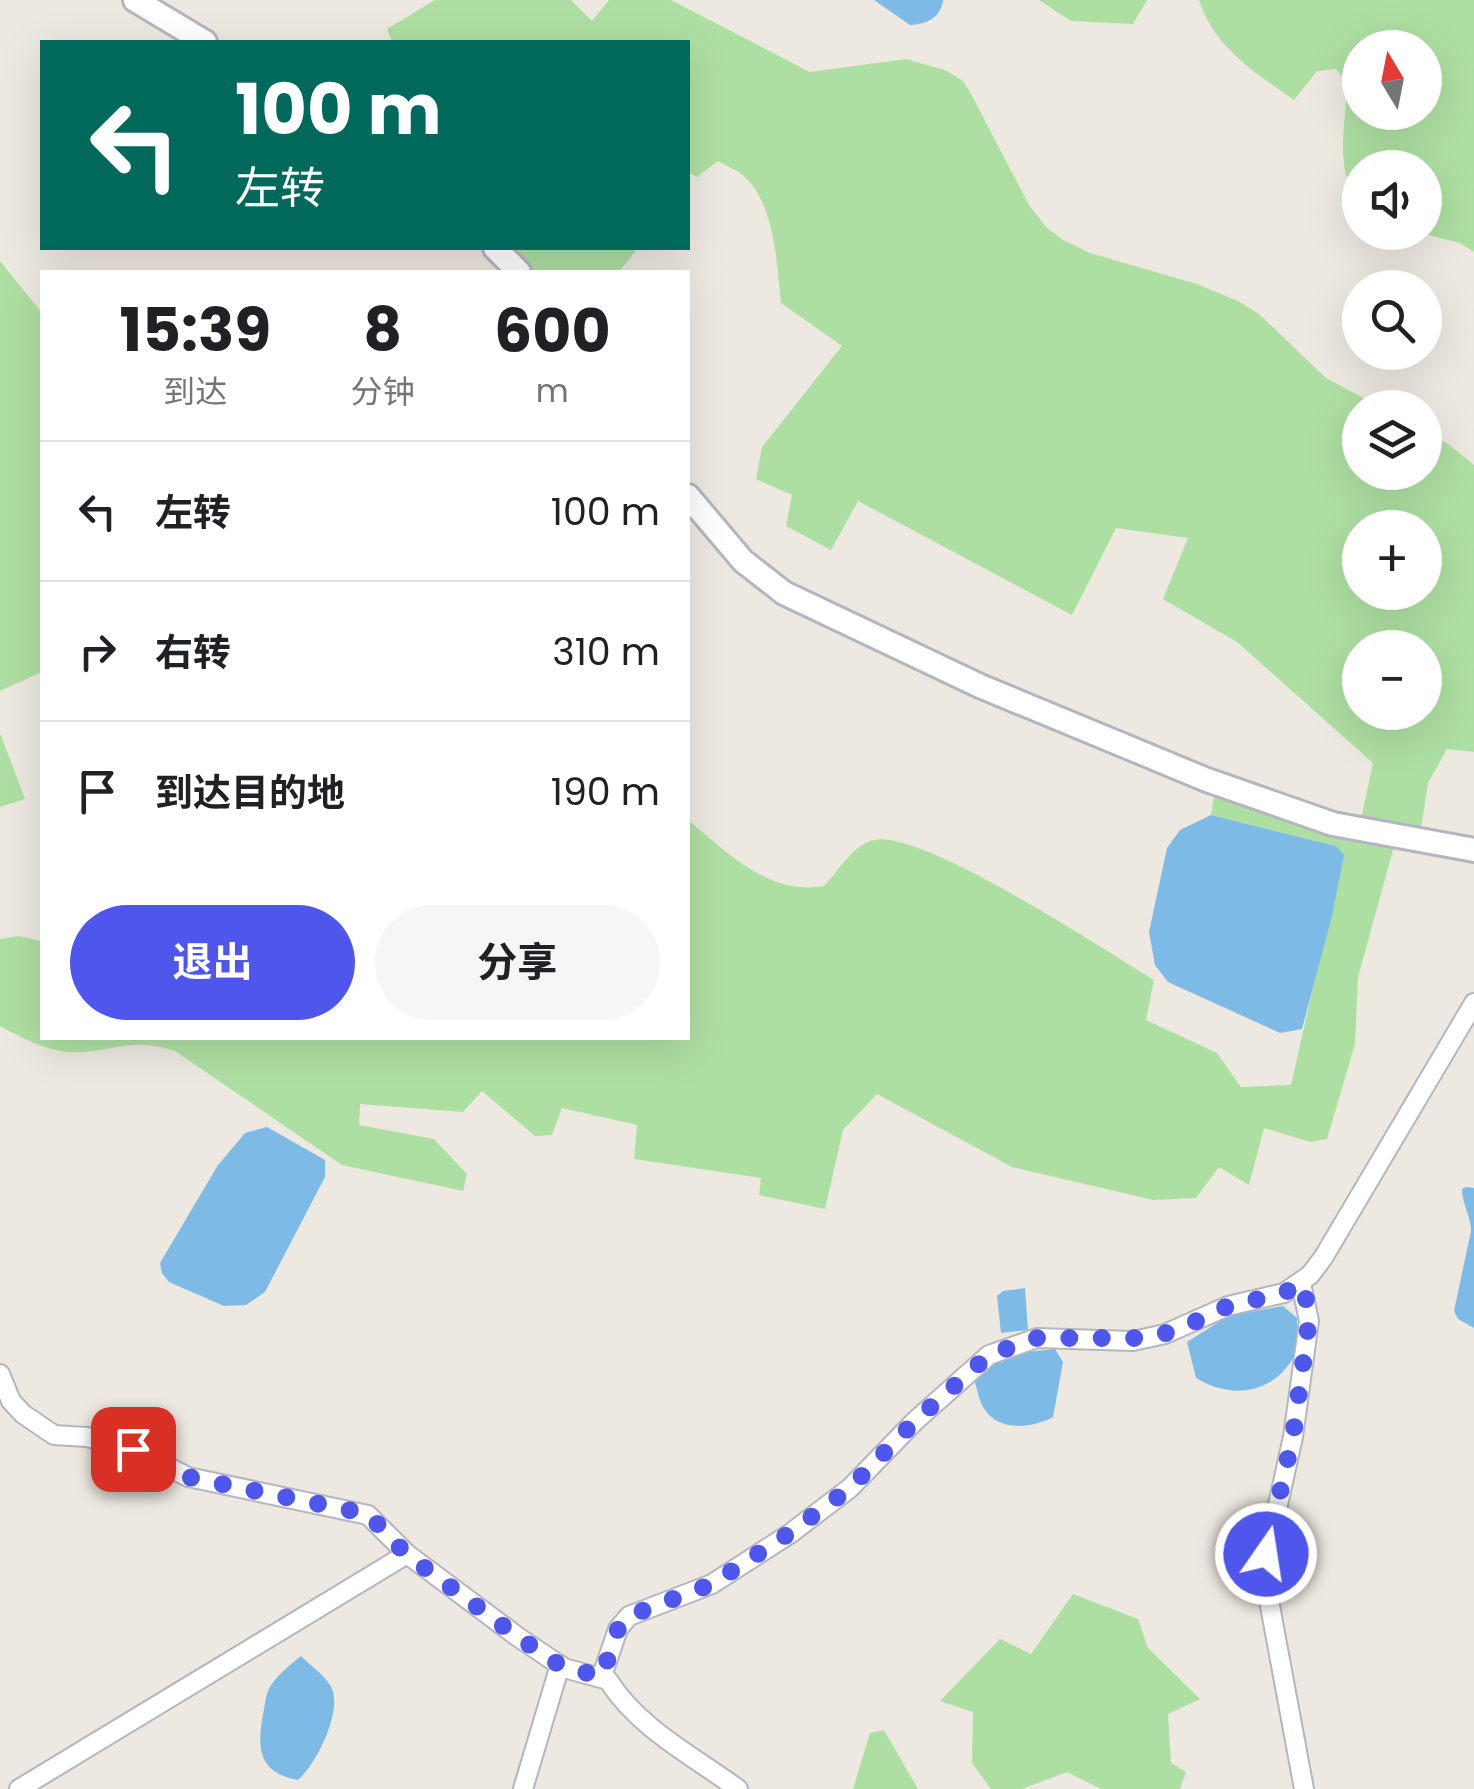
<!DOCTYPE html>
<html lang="zh">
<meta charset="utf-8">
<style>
body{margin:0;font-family:Poppins,"Noto Sans SC",sans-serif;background:#f6f6f6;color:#202124;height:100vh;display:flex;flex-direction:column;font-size:38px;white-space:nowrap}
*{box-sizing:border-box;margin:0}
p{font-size:32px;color:#757577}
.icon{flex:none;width:55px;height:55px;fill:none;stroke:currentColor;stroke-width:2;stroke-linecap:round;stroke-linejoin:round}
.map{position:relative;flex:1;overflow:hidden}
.sheet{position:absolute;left:40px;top:270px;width:650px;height:770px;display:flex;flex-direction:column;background:#fff;border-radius:0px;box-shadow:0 10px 40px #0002}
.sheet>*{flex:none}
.banner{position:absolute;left:40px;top:40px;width:650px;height:210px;border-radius:0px;box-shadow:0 10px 40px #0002;background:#00695c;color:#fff;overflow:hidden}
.needle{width:65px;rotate:350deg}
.buttons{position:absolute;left:1342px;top:30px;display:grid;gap:20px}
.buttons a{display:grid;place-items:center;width:100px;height:100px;border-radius:50%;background:#fff;box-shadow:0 10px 40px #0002;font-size:50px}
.pin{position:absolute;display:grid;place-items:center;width:85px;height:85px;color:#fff;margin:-42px;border-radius:20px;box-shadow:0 5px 15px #0006}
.me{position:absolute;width:110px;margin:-55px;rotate:13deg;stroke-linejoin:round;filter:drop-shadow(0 0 8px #0008)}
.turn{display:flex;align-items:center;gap:35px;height:210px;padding:0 30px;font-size:45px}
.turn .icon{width:130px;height:130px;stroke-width:2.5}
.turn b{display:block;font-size:70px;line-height:85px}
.eta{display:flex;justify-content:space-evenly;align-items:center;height:170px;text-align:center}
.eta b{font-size:60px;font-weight:700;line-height:70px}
.button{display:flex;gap:20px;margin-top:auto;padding:20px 30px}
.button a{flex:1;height:115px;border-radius:60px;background:#4e56ec;color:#fff;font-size:40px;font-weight:700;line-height:115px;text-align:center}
.button a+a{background:#f6f6f6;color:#202124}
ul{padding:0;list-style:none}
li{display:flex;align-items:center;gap:30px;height:140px;padding:0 30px;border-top:2px solid #e0e0e0}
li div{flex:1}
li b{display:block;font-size:38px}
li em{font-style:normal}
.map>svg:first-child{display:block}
</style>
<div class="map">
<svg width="1474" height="1789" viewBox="0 0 1474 1789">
<rect width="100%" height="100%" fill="#ede9e1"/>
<g fill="#aedfa2" fill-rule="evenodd">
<path d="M435 0H571L592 21 609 0H671L810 72 906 59 945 70 963 81 969 90 1029 205 1046 227 1063 240 1090 253 1197 284 1238 301 1259 314 1326 378 1380 407 1360 408V472H1425V432L1447 443 1474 465V752L1447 749 1428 783 1420 836 1360 824 1373 763 1237 642 1163 599 1188 538 1116 528 1072 615 858 501 831 550 786 526 792 495 756 479 762 447 842 346 781 303C777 265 775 207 746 178 740 171 726 166 718 161L697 177 688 172V42H392L387 29ZM1360 528H1425V592H1360ZM1360 648H1425V712H1360Z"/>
<polygon points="1039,0 1147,0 1133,24 1071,21"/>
<path d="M1199 0H1474V252L1460 243 1421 233 1425 232V168H1360V201C1332 171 1347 121 1347 83L1336 69 1317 71 1294 100C1255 73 1214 47 1199 0ZM1360 48H1425V112H1360Z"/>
<polygon points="505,248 638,248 619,272 527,272"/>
<polygon points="0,261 42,313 42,672 0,691"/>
<polygon points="0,733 25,799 0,807"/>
<path d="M1215 791 1395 843 1358 977 1355 1044 1327 1139 1310 1142 1264 1128 1249 1185 1219 1167 1196 1198 1153 1200 1012 1167 877 1094 843 1130 825 1209 759 1195 761 1178 634 1159 637 1125 562 1108 552 1135 535 1136 482 1091 463 1112 360 1104 359 1125 434 1139 467 1174 463 1191 342 1165 175 1051C129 1035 107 1055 66 1052 43 1049 20 1037 0 1026V939L19 936 42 941V1038H688V820C727 852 769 896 824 886 839 871 851 846 874 840 922 829 1106 951 1154 980L1146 1020 1217 1053 1241 1087 1291 1085 1343 855 1336 846 1211 815Z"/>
<polygon points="1073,1594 1138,1619 1148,1648 1200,1699 1168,1714 1171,1763 1186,1772 1180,1789 1101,1789 1067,1772 1022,1789 991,1789 972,1763 973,1712 940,1701 1000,1639 1031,1654"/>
<polygon points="884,1730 918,1789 853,1789 870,1733"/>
</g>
<g fill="#7dbbe6">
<path d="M874 0H943V1C940 18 927 24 910 25Z"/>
<polygon points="1211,815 1336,846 1344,855 1332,916 1302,1029 1280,1033 1168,982 1155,965 1149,932 1167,848 1180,830"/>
<polygon points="267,1127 325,1160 325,1177 265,1292 246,1305 224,1306 169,1282 162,1273 160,1263 218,1165 245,1133"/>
<path d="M1466 1187 1474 1188V1328L1458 1319 1454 1311 1471 1231C1471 1216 1462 1204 1462 1189Z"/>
<polygon points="1025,1288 1028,1330 1001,1333 997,1296 1003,1291"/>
<path d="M1283 1306 1297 1318V1351C1277 1393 1234 1401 1196 1378L1187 1342 1228 1316Z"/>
<path d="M1055 1349 1063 1362 1053 1417C1033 1428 1000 1432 985 1410 979 1402 977 1388 974 1379 1003 1353 1018 1353 1055 1349Z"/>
<path d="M301 1656C310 1665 323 1674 330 1685 345 1708 316 1765 298 1780 258 1773 257 1748 263 1714 265 1707 265 1698 268 1691 275 1676 289 1666 301 1656Z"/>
</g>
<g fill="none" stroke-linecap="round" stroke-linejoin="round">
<g stroke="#b4b5bf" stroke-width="22">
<g id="minor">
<polyline points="1301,1283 1309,1321 1293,1437 1267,1554 1265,1579 1304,1789"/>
<path d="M0 1374 11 1401 23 1414 54 1435 87 1437 133 1449 188 1477 368 1515 407 1554 518 1637 564 1668 608 1680C638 1728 693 1756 738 1789"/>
<polyline points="602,1676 618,1629 629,1616 712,1584 791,1533 850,1488 915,1421 989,1355 1037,1338 1133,1341 1165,1334 1228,1306 1284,1293 1310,1275 1323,1258 1474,1003"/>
<polyline points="19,1789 407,1554"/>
<polyline points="523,1789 560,1665"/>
</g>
</g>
<g stroke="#b4b5bf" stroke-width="28">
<g id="tertiary">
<polyline points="135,0 205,42"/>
<polyline points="495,248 519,272"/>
<polyline points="688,496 743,561 784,593 980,686 1207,780 1333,824 1474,850"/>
</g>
</g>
<use href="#minor" stroke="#fff" stroke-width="18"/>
<use href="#tertiary" stroke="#fff" stroke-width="22"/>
</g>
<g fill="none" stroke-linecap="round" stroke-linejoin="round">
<polyline stroke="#4e56ec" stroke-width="18" stroke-dasharray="0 32.4" points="133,1449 188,1477 368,1514 406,1554 518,1637 564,1668 602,1676 618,1629 629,1616 712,1584 791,1532 850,1488 915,1421 989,1355 1036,1338 1149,1338 1180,1329 1228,1306 1284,1293 1301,1283 1309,1309 1309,1321 1293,1436 1266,1554"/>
</g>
</svg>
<div class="buttons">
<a><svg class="needle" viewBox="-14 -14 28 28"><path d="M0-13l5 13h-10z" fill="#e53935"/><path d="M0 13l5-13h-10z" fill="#757577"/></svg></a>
<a><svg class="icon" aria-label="sound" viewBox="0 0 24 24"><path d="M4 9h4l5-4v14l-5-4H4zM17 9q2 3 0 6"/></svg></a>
<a><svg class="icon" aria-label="search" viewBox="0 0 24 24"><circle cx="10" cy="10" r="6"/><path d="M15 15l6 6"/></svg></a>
<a><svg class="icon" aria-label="layers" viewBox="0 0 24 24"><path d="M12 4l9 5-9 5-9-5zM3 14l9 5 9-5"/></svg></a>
<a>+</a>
<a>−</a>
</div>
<div class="pin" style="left:133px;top:1449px;background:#d93025"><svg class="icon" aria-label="arrive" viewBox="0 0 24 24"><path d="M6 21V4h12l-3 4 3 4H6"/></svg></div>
<svg class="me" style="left:1266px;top:1554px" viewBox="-20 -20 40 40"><circle r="17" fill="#4e56ec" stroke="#fff" stroke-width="3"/><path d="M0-11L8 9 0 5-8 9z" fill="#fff"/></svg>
<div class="banner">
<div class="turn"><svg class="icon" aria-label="left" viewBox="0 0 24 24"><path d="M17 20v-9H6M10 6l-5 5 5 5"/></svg><div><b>100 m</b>左转</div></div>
</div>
<section class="sheet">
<div class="eta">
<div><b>15:39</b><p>到达</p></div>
<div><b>8</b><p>分钟</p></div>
<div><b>600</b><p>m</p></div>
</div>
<ul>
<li><svg class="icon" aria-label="left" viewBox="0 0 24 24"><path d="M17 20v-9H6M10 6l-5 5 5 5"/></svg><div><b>左转</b></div><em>100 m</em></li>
<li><svg class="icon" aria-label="right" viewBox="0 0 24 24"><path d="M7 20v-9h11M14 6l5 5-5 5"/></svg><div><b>右转</b></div><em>310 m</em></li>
<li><svg class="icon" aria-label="arrive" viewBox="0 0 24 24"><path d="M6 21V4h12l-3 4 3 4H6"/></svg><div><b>到达目的地</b></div><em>190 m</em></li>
</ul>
<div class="button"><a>退出</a><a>分享</a></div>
</section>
</div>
